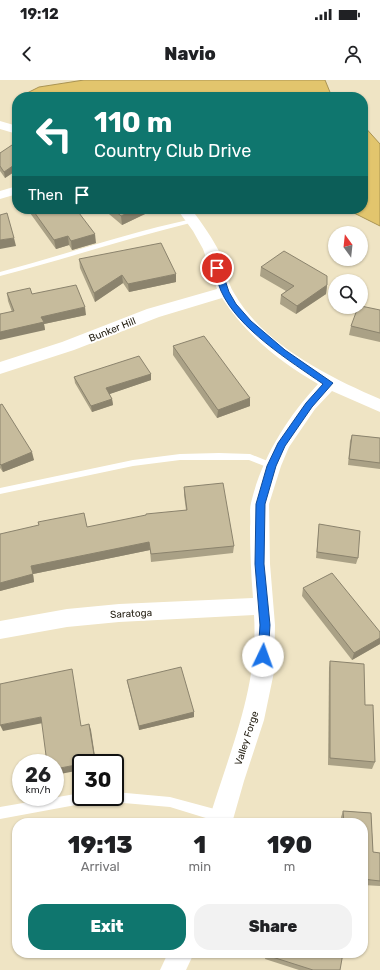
<!DOCTYPE html>
<style>
body{margin:0;font-family:Rubik,sans-serif;background:#f2f2f2;color:#202124;height:100vh;display:flex;flex-direction:column;font-size:15px;white-space:nowrap}
*{box-sizing:border-box;margin:0}
p{font-size:13px;color:#757577}
.icon{flex:none;width:22px;height:22px;fill:none;stroke:currentColor;stroke-width:2;stroke-linecap:round;stroke-linejoin:round}
.map{position:relative;flex:1;overflow:hidden}
.drawer{position:absolute;left:12px;top:738px;width:356px;height:140px;display:flex;flex-direction:column;background:#fff;border-radius:16px;box-shadow:0 1px 3px #0004}
.drawer>*{flex:none}
.guide{position:absolute;left:12px;top:12px;width:356px;height:122px;border-radius:16px;box-shadow:0 1px 3px #0004;background:#0f766e;color:#fff;overflow:hidden}
.needle{width:26px;rotate:345deg}
.tools{position:absolute;left:328px;top:146px;display:grid;gap:8px}
.tools a{display:grid;place-items:center;width:40px;height:40px;border-radius:50%;background:#fff;box-shadow:0 1px 3px #0004;font-size:20px}
.speed{position:absolute;left:12px;top:674px;display:flex;gap:8px;font-size:20px;font-weight:700;text-align:center}
.speed>*{display:grid;place-content:center;width:52px;height:52px;border-radius:50%;background:#fff;box-shadow:0 1px 3px #0004;line-height:1}
.speed small{font-size:10px;font-weight:400}
.speed .limit{border:2px solid #111;border-radius:6px;background:#fff;color:#111}
.pin{position:absolute;display:grid;place-items:center;width:34px;height:34px;color:#fff;margin:-17px;border:2px solid #fff;border-radius:50%;box-shadow:0 1px 4px #0007}
.me{position:absolute;width:44px;margin:-22px;rotate:3deg;stroke-linejoin:round;filter:drop-shadow(0 0 3px #0008)}
.turn{display:flex;align-items:center;gap:14px;height:84px;padding:0 16px;font-size:18px}
.turn .icon{width:52px;height:52px;stroke-width:2.5}
.turn b{display:block;font-size:28px;line-height:34px}
.then{display:flex;align-items:center;height:38px;padding:0 16px;background:#0003;gap:8px;font-size:15px}
.eta{display:flex;justify-content:space-evenly;align-items:center;height:68px;text-align:center}
.eta b{font-size:24px;font-weight:800;line-height:28px}
.action{display:flex;gap:8px;margin-top:auto;padding:8px 16px}
.action a{flex:1;height:46px;border-radius:16px;background:#0f766e;color:#fff;font-size:16px;font-weight:800;line-height:46px;text-align:center}
.action a+a{background:#f2f2f2;color:#202124}
.status{display:flex;justify-content:space-between;align-items:center;height:28px;padding:0 20px;background:#fff;direction:ltr}
.status svg{height:11px;fill:currentColor}
header{display:flex;justify-content:space-between;align-items:center;height:52px;padding:0 16px;background:#fff;font-size:18px;font-weight:800}
.map>svg:first-child{display:block}
</style>
<div class="status"><b>19:12</b><svg viewBox="0 0 49 12"><path d="M0 12V9h3v3zM5 12V6h3v6zM10 12V3h3v9zM15 12V0h3v12zM26 1h20v11H26zM47 4h2v5h-2z"/></svg></div>
<header><svg class="icon" aria-label="back" viewBox="0 0 24 24"><path d="M15 5l-7 7 7 7"/></svg>Navio<svg class="icon" aria-label="person" viewBox="0 0 24 24"><circle cx="12" cy="8" r="4"/><path d="M4 21q1-7 8-7t8 7"/></svg></header>
<div class="map">
<svg width="380" height="890" viewBox="0 0 380 890">
<rect width="100%" height="100%" fill="#efe4c4"/>
<g fill="#e2c56d" stroke="#aa9453">
<polygon points="84,0 325,0 332,17 26,17 23,15 39,7"/>
<polygon points="363,45 380,64 380,146 346,129 363,129"/>
</g>
<g fill="none" stroke-linecap="round" stroke-linejoin="round">
<g fill="#fff" fill-rule="evenodd">
<path d="M192 139 194 140V142C129 158 65 179 0 196V192C64 175 127 153 192 139Z"/>
<polygon points="219,373 250,374 275,384 276,386 272,389 249,380 180,380 133,386 0,414 0,408 133,380 180,374"/>
<polygon points="115,712 170,717 222,731 226,733 228,737 226,741 222,743 170,727 112,722 108,721 106,717 115,717"/>
<polygon points="81,713 81,717 98,717 96,721 92,722 0,739 0,727"/>
</g>
<g fill="#fff" fill-rule="evenodd">
<polygon points="0,41 17,46 17,54 0,49"/>
<polygon points="17,106 17,114 0,119 0,111"/>
<path d="M177 129H191C202 143 213 159 221 175 226 188 227 202 234 213 263 264 328 297 380 319V332L332 311 315 329 289 367 281 386 269 424 270 484 275 545 274 592 264 640 244 701 232 743H208C228 675 259 608 254 535L119 542 67 547 0 559V541L67 529 119 524 253 518C251 494 250 471 250 447 251 439 249 430 251 423 262 377 287 338 318 304 280 282 246 255 222 218L159 237 74 270 0 294V282L62 262 147 229 217 209 203 169 193 151Z"/>
<polygon points="168,873 194,873 186,890 160,890"/>
</g>
</g>
<g fill="#aaa186">
<polygon points="17,67 17,90 5,98 0,91 0,73"/>
<polygon points="29,129 76,129 96,163 72,170 69,165 56,169 30,133"/>
<polygon points="103,129 145,129 145,134 122,145"/>
<polygon points="79,179 176,202 129,212 123,203 95,222 80,188"/>
<polygon points="261,187 327,205 326,214 296,234 280,224 281,215 286,211 260,196"/>
<polygon points="7,213 32,214 86,235 44,244 45,250 12,232 8,221"/>
<polygon points="380,230 380,262 349,255 351,246"/>
<polygon points="173,266 250,326 217,338 173,275"/>
<polygon points="151,294 151,300 109,314 112,319 113,325 92,332 75,303 74,297"/>
<polygon points="0,325 34,380 3,392 0,388"/>
<polygon points="352,355 380,358 380,389 348,385 350,361"/>
<polygon points="184,407 234,466 233,473 151,482 150,470 33,494 34,502 0,511 0,454 87,447 186,430 184,415"/>
<polygon points="319,444 358,478 356,484 316,478"/>
<polygon points="303,508 380,552 380,564 352,580 302,516"/>
<polygon points="330,581 365,625 375,682 372,689 328,685 329,588"/>
<polygon points="127,600 194,632 194,637 139,650 128,605"/>
<polygon points="343,731 371,733 373,772 380,773 380,806 363,805 363,743 341,743 341,737"/>
<polygon points="266,873 340,890 299,890 265,879"/>
</g>
<g fill="#8b836d">
<polygon points="17,83 17,90 5,98 4,92"/>
<polygon points="136,129 145,129 145,134 122,145 121,136"/>
<polygon points="95,154 96,163 72,170 71,161"/>
<polygon points="68,156 69,165 56,169 54,160"/>
<polygon points="14,158 16,166 0,169 0,160"/>
<polygon points="176,194 176,202 129,212 128,204"/>
<polygon points="122,195 123,203 95,222 94,213"/>
<polygon points="327,205 326,214 296,234 297,226"/>
<polygon points="85,227 86,235 44,244 45,250 0,260 0,252 41,237"/>
<polygon points="151,294 151,300 107,315 106,308"/>
<polygon points="250,318 250,326 217,338 218,330"/>
<polygon points="112,319 113,325 92,332 91,326"/>
<polygon points="32,372 34,380 3,392 1,385"/>
<polygon points="149,462 150,470 33,494 31,486"/>
<polygon points="33,494 34,502 0,511 0,503"/>
<polygon points="380,558 380,564 352,580 354,573"/>
<polygon points="194,632 194,637 139,650 139,646"/>
<polygon points="41,637 43,643 3,651 0,645"/>
<polygon points="89,644 91,650 96,683 86,683"/>
<polygon points="81,684 81,690 55,695 55,689"/>
</g>
<g fill="#c6bb9c" stroke="#8b836d">
<polygon points="12,65 17,67 17,83 4,92 0,86 0,73"/>
<polygon points="32,129 76,129 95,154 71,161 68,156 54,160"/>
<polygon points="113,129 136,129 121,136"/>
<polygon points="7,133 14,158 0,160 0,135"/>
<polygon points="161,163 176,194 128,204 122,195 94,213 79,179"/>
<polygon points="284,171 327,196 327,205 297,226 281,215 294,206 261,187"/>
<polygon points="76,205 85,227 41,237 44,242 0,252 0,234 14,231 7,213 30,208 32,214"/>
<polygon points="361,226 380,230 380,253 351,246 358,227 361,227"/>
<polygon points="204,256 250,318 218,330 173,266"/>
<polygon points="139,276 151,294 106,308 112,319 91,326 74,297"/>
<polygon points="2,324 32,372 1,385 0,384 0,325"/>
<polygon points="352,355 380,358 380,383 349,379"/>
<polygon points="223,403 234,466 151,474 149,462 31,486 33,494 0,503 0,454 39,445 38,442 84,433 87,447 146,435 146,434 187,430 184,407"/>
<polygon points="319,444 360,451 358,478 317,472"/>
<polygon points="332,493 380,552 380,558 354,573 303,508"/>
<polygon points="330,581 364,584 365,625 373,625 375,682 330,678"/>
<polygon points="181,587 194,632 139,646 127,600"/>
<polygon points="72,589 81,646 89,644 95,681 86,683 81,683 81,684 55,689 55,683 47,683 41,637 0,645 0,604"/>
<polygon points="343,731 371,733 373,772 380,773 380,801 363,799 363,743 344,743"/>
<polygon points="266,873 343,873 340,890 313,890 266,875"/>
</g>
<path fill="#1a73e8" stroke="#114b97" d="M217 185 221 188 229 212 236 224 251 241 285 270 333 303 312 327 285 366 276 386 265 424 264 484 270 545 268 576 267 579 263 581 260 579 258 576 260 545 255 484 256 424 267 386 278 363 306 323 323 304C290 281 238 249 221 211 218 204 216 195 213 188Z"/>
<g text-anchor="middle" stroke-width="4" stroke-linejoin="round" paint-order="stroke">
<g font-size="10" fill="#282317" stroke="#fff">
<text transform="translate(112 249) rotate(-22)" y="4">Bunker Hill</text>
<text transform="translate(131 533) rotate(-3)" y="4">Saratoga</text>
<text transform="translate(246 658) rotate(-72)" y="4">Valley Forge</text>
</g>
</g>
</svg>
<div class="tools">
<a><svg class="needle" viewBox="-14 -14 28 28"><path d="M0-13l5 13h-10z" fill="#e53935"/><path d="M0 13l5-13h-10z" fill="#757577"/></svg></a>
<a><svg class="icon" aria-label="search" viewBox="0 0 24 24"><circle cx="10" cy="10" r="6"/><path d="M15 15l6 6"/></svg></a>
</div>
<div class="speed"><div>26<small>km/h</small></div><div class="limit">30</div></div>
<div class="pin" style="left:217px;top:188px;background:#d93025"><svg class="icon" aria-label="arrive" viewBox="0 0 24 24"><path d="M6 21V4h12l-3 4 3 4H6"/></svg></div>
<svg class="me" style="left:263px;top:576px" viewBox="-20 -20 40 40"><circle r="19" fill="#fff"/><path d="M0-13L10 11 0 6-10 11z" fill="#1a73e8"/></svg>
<div class="guide">
<div class="turn"><svg class="icon" aria-label="left" viewBox="0 0 24 24"><path d="M17 20v-9H6M10 6l-5 5 5 5"/></svg><div><b>110 m</b>Country Club Drive</div></div>
<div class="then">Then<svg class="icon" aria-label="arrive" viewBox="0 0 24 24"><path d="M6 21V4h12l-3 4 3 4H6"/></svg></div>
</div>
<section class="drawer">
<div class="eta">
<div><b>19:13</b><p>Arrival</p></div>
<div><b>1</b><p>min</p></div>
<div><b>190</b><p>m</p></div>
</div>
<div class="action"><a>Exit</a><a>Share</a></div>
</section>
</div>
